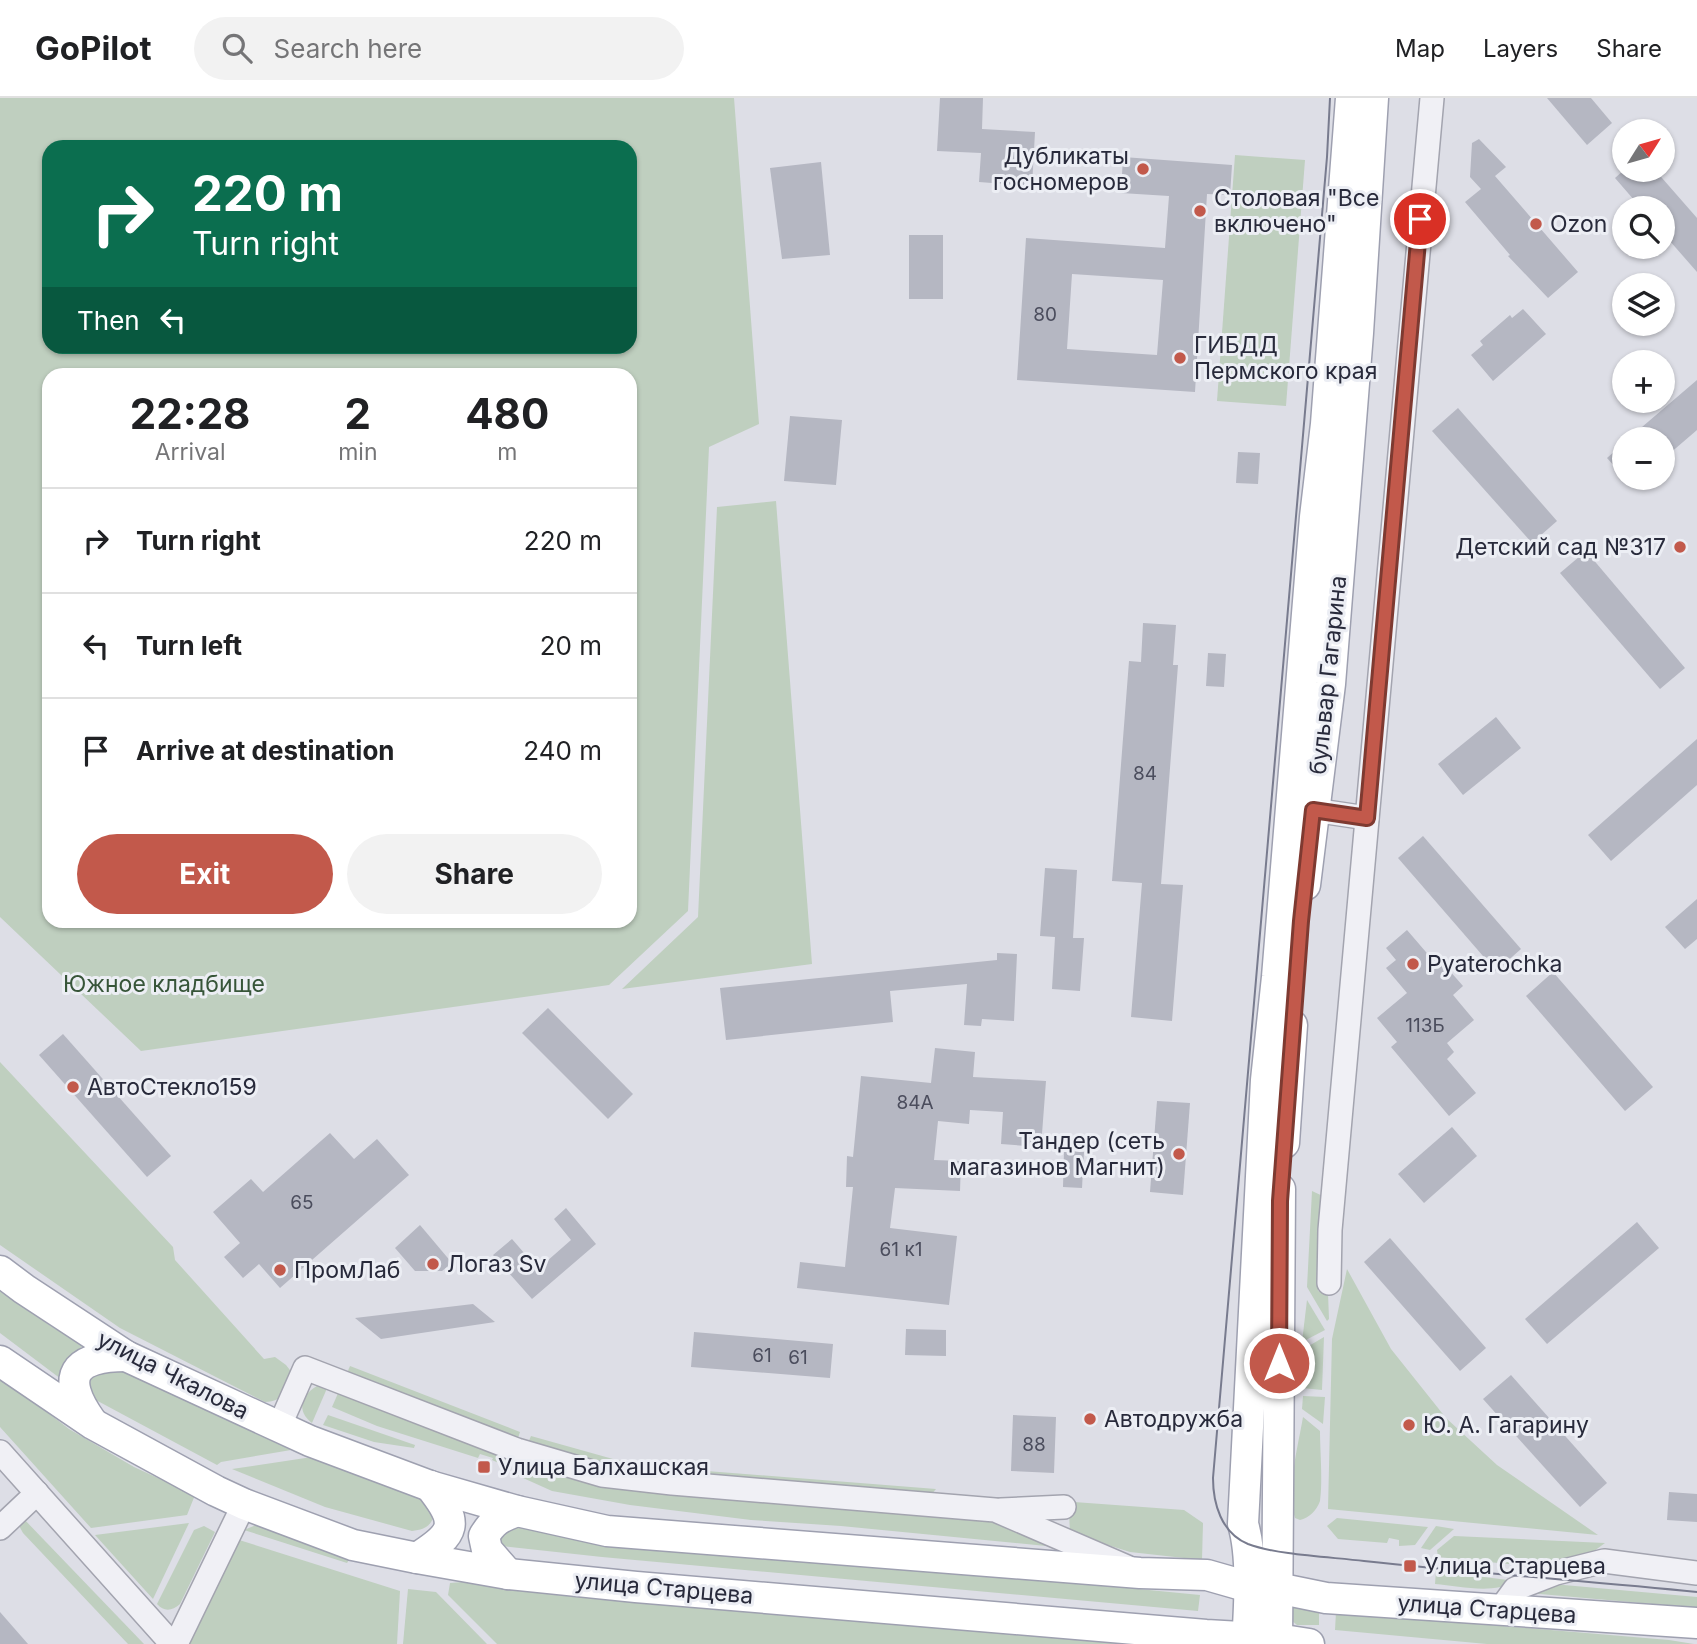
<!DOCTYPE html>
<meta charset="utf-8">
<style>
body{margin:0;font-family:Inter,sans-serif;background:#f2f2f2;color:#202124;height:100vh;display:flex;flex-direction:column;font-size:26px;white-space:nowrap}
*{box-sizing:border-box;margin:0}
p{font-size:23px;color:#757577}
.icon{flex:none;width:38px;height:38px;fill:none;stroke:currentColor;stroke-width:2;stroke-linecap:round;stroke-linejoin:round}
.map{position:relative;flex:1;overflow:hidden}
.side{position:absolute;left:42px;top:270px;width:595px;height:560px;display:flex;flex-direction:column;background:#fff;border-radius:21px;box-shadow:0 2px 5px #0004}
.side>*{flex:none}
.banner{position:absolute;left:42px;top:42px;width:595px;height:214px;border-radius:21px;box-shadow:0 2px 5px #0004;background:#0b6e4f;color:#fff;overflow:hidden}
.needle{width:46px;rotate:53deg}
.controls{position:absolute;left:1612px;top:21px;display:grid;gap:14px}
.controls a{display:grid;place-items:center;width:63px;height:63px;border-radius:50%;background:#fff;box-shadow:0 2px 5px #0004;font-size:35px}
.pin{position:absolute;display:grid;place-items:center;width:60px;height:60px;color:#fff;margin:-30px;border:4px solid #fff;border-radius:50%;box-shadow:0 2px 7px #0007}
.me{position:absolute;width:77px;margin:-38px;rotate:0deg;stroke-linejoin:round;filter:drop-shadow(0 0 5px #0008)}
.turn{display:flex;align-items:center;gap:24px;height:147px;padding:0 35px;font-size:32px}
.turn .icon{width:91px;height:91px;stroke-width:2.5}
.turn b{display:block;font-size:49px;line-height:60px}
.then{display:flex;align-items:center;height:66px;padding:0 35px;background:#0003;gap:14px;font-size:26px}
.eta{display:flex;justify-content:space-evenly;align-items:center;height:119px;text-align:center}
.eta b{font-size:42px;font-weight:700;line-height:49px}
.cta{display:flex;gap:14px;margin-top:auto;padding:14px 35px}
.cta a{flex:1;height:80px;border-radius:42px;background:#c2594b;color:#fff;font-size:28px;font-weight:700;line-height:80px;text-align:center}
.cta a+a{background:#f2f2f2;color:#202124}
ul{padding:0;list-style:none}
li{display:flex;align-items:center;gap:21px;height:105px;padding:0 35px;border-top:2px solid #e0e0e0}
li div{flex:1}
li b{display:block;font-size:26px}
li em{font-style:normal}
header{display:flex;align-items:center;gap:42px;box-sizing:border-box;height:98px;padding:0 35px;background:#fff;border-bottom:2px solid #e0e0e0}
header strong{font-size:33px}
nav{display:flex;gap:38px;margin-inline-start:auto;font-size:24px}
.search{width:490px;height:63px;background:#f2f2f2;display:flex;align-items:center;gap:18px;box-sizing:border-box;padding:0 24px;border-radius:38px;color:#757577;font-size:26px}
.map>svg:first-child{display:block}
</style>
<header>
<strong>GoPilot</strong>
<div class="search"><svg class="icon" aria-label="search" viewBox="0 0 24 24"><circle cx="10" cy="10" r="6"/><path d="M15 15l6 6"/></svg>Search here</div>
<nav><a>Map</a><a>Layers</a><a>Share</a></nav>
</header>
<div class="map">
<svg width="1697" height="1546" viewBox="0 0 1697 1546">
<rect width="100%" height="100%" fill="#dddee6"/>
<g fill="#bfcfbf" fill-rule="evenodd">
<path d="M0 0H734L759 326 709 349 688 813 609 887 141 953 0 819ZM49 49H630V248H49ZM49 276H630V822H49Z"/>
<polygon points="1235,57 1305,62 1286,308 1217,303"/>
<polygon points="776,403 812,866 622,891 698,819 717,409"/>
<path d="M0 964 173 1149 175 1162 264 1261 275 1259 286 1267 293 1276C285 1293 285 1303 265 1304L120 1230 0 1147Z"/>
<polygon points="1312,1093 1327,1100 1318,1193 1328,1195 1329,1221 1327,1223 1307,1189"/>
<polygon points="1347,1171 1391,1251 1446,1320 1497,1367 1598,1437 1328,1411 1332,1241"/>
<polygon points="0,1190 49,1227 83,1247 63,1270 61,1281 0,1235"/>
<polygon points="1307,1202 1325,1232 1302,1244"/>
<polygon points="1324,1239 1322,1292 1302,1290 1302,1284 1308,1283 1307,1266 1301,1267 1302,1252"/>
<polygon points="100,1268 127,1273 291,1352 221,1364 217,1367 94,1301 88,1293 90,1277"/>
<polygon points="350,1268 520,1334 517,1343 347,1275"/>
<polygon points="0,1278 69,1331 134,1369 195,1397 187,1417 91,1430 0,1329"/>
<path d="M317 1288H328L312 1325C296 1313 301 1297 317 1288Z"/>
<polygon points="339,1293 483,1349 510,1362 503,1367 492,1362 493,1360 480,1356 478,1360 377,1328 332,1309"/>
<polygon points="1303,1298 1325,1299 1323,1326 1302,1311"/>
<polygon points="328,1317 415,1347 414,1350 374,1344 323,1327"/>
<path d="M1303 1319 1320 1333C1320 1352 1323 1385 1320 1403 1317 1412 1309 1420 1300 1422L1295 1420C1286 1391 1298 1349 1303 1319Z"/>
<polygon points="531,1338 613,1361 659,1368 659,1370 652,1375 624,1372 527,1347"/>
<path d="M312 1359 423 1398 435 1413C432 1428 426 1431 412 1433L325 1409 232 1371Z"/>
<polygon points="517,1366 606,1389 992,1422 1056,1449 841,1428 751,1422 630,1407 552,1393 512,1375"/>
<polygon points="681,1371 936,1391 931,1397 682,1375"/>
<polygon points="1074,1404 1184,1412 1203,1425 1202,1462 1130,1454 1070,1435 1069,1414 1070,1406"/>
<polygon points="21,1418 144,1546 128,1546 23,1435 17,1424"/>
<polygon points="1337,1420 1428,1429 1415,1447 1399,1448 1399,1442 1389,1440 1387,1445 1338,1441 1327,1428"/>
<polygon points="509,1421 873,1465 1200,1497 1198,1513 602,1459 502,1448 497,1440"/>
<polygon points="189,1425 153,1501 95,1437"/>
<polygon points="261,1425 302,1438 349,1462 347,1465 244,1432"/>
<path d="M204 1428 215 1434 180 1506C172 1513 164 1514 157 1506L194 1432Z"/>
<polygon points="1436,1428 1454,1431 1430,1452 1421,1450"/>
<polygon points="1454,1438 1605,1445 1590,1456 1549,1470 1438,1459 1437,1452"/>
<polygon points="236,1441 400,1493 397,1546 183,1546"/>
<path d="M1436 1473 1516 1483C1493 1497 1460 1488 1435 1486Z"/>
<polygon points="501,1481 1180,1546 497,1546 448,1497 450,1485"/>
<polygon points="1547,1487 1564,1487 1697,1499 1697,1510 1529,1495"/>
<polygon points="408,1491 436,1494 487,1546 403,1546"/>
<polygon points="1295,1504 1319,1506 1319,1527 1297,1527 1291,1522 1291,1509"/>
<polygon points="1336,1514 1669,1542 1694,1546 1487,1546 1335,1532"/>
</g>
<g fill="#b5b7c2" fill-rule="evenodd">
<polygon points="940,0 983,0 982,31 1035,34 1032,88 979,84 981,55 937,53"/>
<polygon points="1547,0 1591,0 1612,25 1587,47"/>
<polygon points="1479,41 1506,69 1495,78 1578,174 1548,200 1508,158 1510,157 1465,104 1481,91 1470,79 1472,45"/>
<path d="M1123 59 1232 67 1230 97 1207 96 1195 294 1017 282 1026 140 1165 150 1169 98 1121 95ZM1072 176 1163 182 1157 257 1067 251Z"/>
<polygon points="821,64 830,157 782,161 770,70"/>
<polygon points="1624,72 1655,72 1697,120 1697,174 1662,134 1662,110 1641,110 1615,80"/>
<rect x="909" y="137" width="34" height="64"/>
<polygon points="1523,211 1546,236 1493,283 1471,257 1483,247 1480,243 1510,217 1512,220"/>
<polygon points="1697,282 1697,332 1662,362 1662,341 1628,341"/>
<polygon points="1458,310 1557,423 1532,445 1432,333"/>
<polygon points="790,318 842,322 836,387 784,383"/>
<polygon points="1624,345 1624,379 1607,360"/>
<polygon points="1238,354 1260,355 1258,386 1236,385"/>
<polygon points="1586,453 1685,570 1660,591 1560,475"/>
<polygon points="1143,525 1176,527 1173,567 1178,567 1161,786 1183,787 1172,923 1131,919 1142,785 1112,783 1129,563 1141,564"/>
<polygon points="1208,555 1226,556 1224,589 1206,588"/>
<polygon points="1496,619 1521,650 1463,697 1438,666"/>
<polygon points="1697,641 1697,687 1611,763 1588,737"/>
<polygon points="1423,738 1521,851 1496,873 1398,760"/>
<polygon points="1045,770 1077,772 1073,840 1084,840 1080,893 1052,891 1055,839 1040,838"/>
<polygon points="1697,801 1697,841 1685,851 1665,829"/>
<polygon points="1407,832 1438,868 1442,864 1463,888 1453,897 1474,922 1447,945 1454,954 1447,961 1476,995 1449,1018 1391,949 1397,944 1377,920 1407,895 1386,870 1396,862 1386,850"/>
<polygon points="997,855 1017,856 1014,923 982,921 981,928 964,927 967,886 890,893 893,924 726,942 720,890 997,862"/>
<polygon points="1553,874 1653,989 1625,1013 1526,898"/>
<polygon points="548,910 633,996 608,1021 522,935"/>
<polygon points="63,936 171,1058 147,1079 39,957"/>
<polygon points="935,950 975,954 973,979 1046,983 1041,1049 1001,1046 1003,1014 970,1012 969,1026 938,1023 934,1062 961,1063 960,1093 895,1090 890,1130 957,1138 949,1207 797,1190 800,1164 845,1169 853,1089 846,1089 847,1058 853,1059 861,978 931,985"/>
<polygon points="1157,1003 1190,1005 1183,1097 1150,1094"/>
<polygon points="1452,1029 1477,1058 1424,1105 1398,1076"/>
<polygon points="330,1035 354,1061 377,1041 409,1077 280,1190 259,1166 243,1180 224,1159 240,1145 213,1114 251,1081 263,1094"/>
<polygon points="1064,1053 1084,1054 1082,1090 1063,1089"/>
<polygon points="566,1110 596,1146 532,1201 493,1157 512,1141 538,1171 571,1142 554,1121"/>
<polygon points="1637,1124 1659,1150 1547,1246 1525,1221"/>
<polygon points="420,1127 452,1165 442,1173 415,1173 395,1150"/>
<polygon points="1390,1140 1486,1250 1460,1273 1364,1164"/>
<polygon points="473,1206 495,1224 381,1241 355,1220"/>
<polygon points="906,1231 946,1232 946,1258 905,1257"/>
<polygon points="694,1234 833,1246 830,1280 691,1269"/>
<polygon points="1511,1277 1607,1385 1580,1409 1483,1301"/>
<polygon points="1013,1317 1056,1319 1054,1375 1011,1373"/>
<polygon points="1669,1394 1697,1396 1697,1424 1667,1422"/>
<polygon points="0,1514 28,1546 0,1546"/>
</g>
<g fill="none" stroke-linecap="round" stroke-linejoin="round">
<g stroke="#a3a4af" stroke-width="26">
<g id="minor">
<polyline points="1313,712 1367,720"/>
<polyline points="1329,1185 1330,1132 1432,0"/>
<polyline points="279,1329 305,1270 517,1352 602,1377 672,1385 995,1412 1127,1469"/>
<polyline points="0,1354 172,1546"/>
<polyline points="1001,1412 1064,1409"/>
<polyline points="0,1430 37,1395"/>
<polyline points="1499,1513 1515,1491 1556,1475 1604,1463 1697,1475"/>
<polyline points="176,1546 244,1406"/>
</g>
</g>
<g stroke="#9ea0b0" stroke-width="33">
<g id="major">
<polyline points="1305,787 1330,586 1358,235 1373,0"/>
<polyline points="1284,1045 1292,927"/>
<polyline points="0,1173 24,1191 126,1258 310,1343 430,1388 517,1413 607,1433 1140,1475 1207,1477 1249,1489 1277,1490 1326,1500 1697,1525"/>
<polyline points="0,1263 93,1326 216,1393 244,1406 353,1447 417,1460 508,1476 636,1489 1206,1537 1277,1541 1309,1546"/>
<path d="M91 1323C59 1278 74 1258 126 1258"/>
<path d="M417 1460C456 1435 460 1426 430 1388"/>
<path d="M508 1476 487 1452 484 1438C493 1423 500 1419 517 1413"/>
<path d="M1247 1546C1249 1512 1253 1459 1243 1426L1266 982 1277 879 1315 419 1326 326 1351 0"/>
<polyline points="1277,1546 1280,1091"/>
</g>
</g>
<use href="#minor" stroke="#f0f0f5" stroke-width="23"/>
<use href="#major" stroke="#fff" stroke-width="30"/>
<path stroke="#787b8e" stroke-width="2" d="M1330 0 1327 59 1213 1380C1213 1405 1221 1435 1248 1446 1277 1457 1331 1459 1364 1463 1474 1475 1586 1483 1697 1494"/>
</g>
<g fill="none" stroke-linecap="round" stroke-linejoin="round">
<g stroke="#7e3a31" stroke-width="18">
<polyline id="route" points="1279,1265 1280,1103 1301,823 1313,712 1367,720 1420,121"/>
</g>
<use href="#route" stroke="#c2594b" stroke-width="12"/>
</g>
<g fill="#c2594b" stroke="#eceef4" stroke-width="2.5">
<circle cx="1143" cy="71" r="7"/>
<circle cx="1200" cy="113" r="7"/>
<circle cx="1536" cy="126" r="7"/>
<circle cx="1180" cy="260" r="7"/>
<circle cx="1680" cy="449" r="7"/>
<circle cx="1413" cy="866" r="7"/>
<circle cx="73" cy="989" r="7"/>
<circle cx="1179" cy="1056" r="7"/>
<circle cx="433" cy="1166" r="7"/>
<circle cx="280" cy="1172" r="7"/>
<circle cx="1090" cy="1321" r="7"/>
<circle cx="1409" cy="1327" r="7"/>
<rect x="477" y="1362" width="14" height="14" rx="3.5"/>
<rect x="1403" y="1461" width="14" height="14" rx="3.5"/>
</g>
<g text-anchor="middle" stroke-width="6" stroke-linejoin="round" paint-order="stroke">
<g font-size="19" fill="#4b4d5d">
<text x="1045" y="223">80</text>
<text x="1145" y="682">84</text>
<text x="1425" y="934">113Б</text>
<text x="915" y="1011">84А</text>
<text x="302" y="1111">65</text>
<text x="901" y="1158">61 к1</text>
<text x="762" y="1264">61</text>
<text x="798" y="1266">61</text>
<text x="1034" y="1353">88</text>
</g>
<g font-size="23" fill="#282a3b" stroke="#eceef4" text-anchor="start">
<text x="1129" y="66" text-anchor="end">Дубликаты<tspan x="1129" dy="26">госномеров</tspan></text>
<text x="1214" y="108">Столовая "Все<tspan x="1214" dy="26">включено"</tspan></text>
<text x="1550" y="134">Ozon</text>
<text x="1194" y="255">ГИБДД<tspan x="1194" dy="26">Пермского края</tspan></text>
<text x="1666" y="457" text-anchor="end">Детский сад №317</text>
<text x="1427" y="874">Pyaterochka</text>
<text x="87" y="997">АвтоСтекло159</text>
<text x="1165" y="1051" text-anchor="end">Тандер (сеть<tspan x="1165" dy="26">магазинов Магнит)</tspan></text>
<text x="447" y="1174">Логаз Sv</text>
<text x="294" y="1180">ПромЛаб</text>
<text x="1104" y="1329">Автодружба</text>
<text x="1423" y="1335">Ю. А. Гагарину</text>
<text x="498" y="1377">Улица Балхашская</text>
<text x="1424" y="1476">Улица Старцева</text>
</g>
<g font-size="23" fill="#282a3b" stroke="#eceef4">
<text transform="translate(1328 577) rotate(-84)" y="8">бульвар Гагарина</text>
<text transform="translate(173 1277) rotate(27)" y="8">улица Чкалова</text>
<text transform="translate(664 1490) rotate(5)" y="8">улица Старцева</text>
<text transform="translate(1487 1511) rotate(4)" y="8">улица Старцева</text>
</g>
<g font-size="23" fill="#375539" stroke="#eceef4">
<text x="164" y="894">Южное кладбище</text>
</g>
</g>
</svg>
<div class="controls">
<a><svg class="needle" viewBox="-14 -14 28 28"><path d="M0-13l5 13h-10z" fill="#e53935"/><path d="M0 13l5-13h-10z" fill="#757577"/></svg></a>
<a><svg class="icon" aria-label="search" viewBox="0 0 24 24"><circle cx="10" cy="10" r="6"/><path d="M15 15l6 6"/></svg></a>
<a><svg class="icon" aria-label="layers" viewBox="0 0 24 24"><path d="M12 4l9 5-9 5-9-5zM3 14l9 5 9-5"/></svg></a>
<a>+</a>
<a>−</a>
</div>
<div class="pin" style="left:1420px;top:121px;background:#d93025"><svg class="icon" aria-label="arrive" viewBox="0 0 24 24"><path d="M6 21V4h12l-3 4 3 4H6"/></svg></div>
<svg class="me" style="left:1279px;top:1265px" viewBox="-20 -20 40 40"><circle r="17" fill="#c2594b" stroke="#fff" stroke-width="3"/><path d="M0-11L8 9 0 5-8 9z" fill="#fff"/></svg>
<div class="banner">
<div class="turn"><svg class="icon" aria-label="right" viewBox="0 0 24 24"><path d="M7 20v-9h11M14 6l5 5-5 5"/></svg><div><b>220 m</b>Turn right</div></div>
<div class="then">Then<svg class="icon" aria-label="left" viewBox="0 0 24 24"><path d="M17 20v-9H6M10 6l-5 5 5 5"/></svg></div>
</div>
<section class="side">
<div class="eta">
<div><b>22:28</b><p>Arrival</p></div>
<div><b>2</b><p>min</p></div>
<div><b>480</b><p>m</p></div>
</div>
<ul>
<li><svg class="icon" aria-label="right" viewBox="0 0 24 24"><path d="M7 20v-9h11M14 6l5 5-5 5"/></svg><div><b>Turn right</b></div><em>220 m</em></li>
<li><svg class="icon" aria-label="left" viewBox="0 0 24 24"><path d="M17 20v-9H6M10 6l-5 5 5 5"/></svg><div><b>Turn left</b></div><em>20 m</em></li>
<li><svg class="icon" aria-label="arrive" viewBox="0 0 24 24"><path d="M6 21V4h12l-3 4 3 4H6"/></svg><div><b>Arrive at destination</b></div><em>240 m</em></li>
</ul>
<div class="cta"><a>Exit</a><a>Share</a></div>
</section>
</div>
